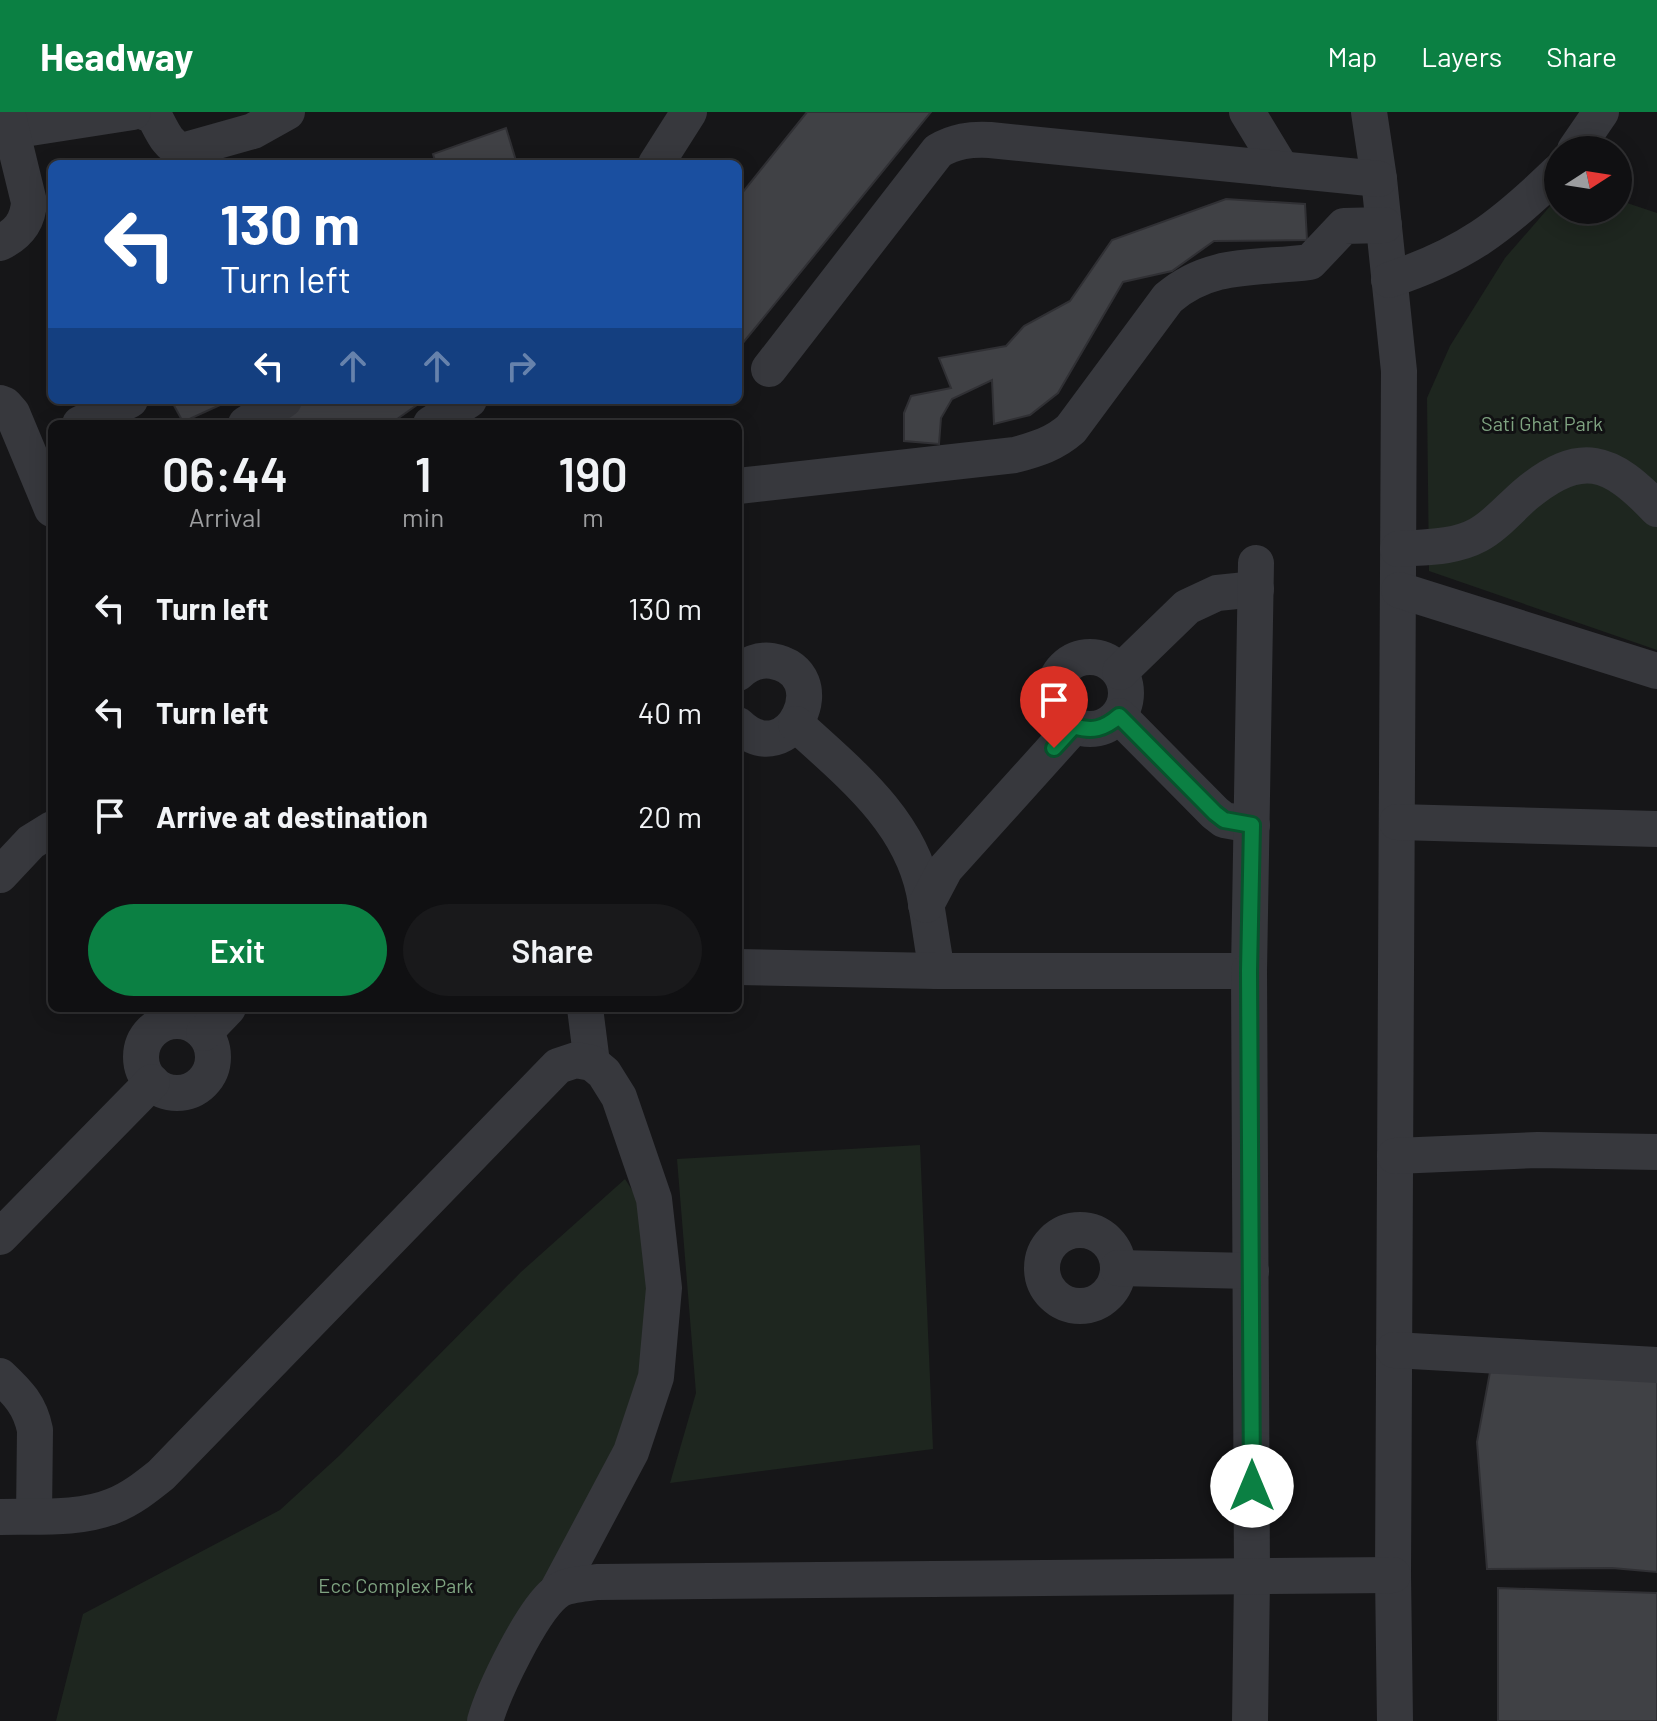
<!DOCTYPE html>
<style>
body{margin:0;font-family:Barlow,sans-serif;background:#19191b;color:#f1f3f6;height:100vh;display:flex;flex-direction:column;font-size:30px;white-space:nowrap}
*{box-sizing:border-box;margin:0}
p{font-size:26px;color:#9c9d9f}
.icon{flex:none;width:44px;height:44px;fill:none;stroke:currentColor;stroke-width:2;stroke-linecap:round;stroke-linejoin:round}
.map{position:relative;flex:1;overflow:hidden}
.drawer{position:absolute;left:48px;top:308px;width:694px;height:592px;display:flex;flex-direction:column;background:#101012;border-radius:12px;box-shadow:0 4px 20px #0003,0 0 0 2px #303032}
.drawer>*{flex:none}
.top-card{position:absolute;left:48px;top:48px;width:694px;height:244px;border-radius:12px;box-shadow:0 4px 20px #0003,0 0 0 2px #303032;background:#1a4fa0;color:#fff;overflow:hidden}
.needle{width:52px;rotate:78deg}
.tools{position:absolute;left:1544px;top:24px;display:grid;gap:16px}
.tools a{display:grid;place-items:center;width:88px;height:88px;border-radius:50%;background:#101012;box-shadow:0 4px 20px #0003,0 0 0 2px #303032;font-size:40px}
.pin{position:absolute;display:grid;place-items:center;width:68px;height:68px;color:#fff;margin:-82px -34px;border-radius:50% 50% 50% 0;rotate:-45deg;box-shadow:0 0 8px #0007}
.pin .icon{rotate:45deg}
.me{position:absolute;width:88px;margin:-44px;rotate:0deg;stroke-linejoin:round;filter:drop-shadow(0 0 6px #0008)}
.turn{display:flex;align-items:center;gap:28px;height:168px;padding:0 40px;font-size:36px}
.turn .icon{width:104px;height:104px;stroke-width:2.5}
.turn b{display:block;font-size:56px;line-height:68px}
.lanes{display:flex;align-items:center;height:76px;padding:0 40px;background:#0003;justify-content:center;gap:40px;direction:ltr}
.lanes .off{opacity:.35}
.eta{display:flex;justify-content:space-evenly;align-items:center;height:136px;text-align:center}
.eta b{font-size:48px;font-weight:600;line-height:56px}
.button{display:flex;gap:16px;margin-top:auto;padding:16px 40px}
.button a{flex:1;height:92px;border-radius:48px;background:#0b8043;color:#fff;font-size:32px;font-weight:600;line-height:92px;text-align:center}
.button a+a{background:#19191b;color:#f1f3f6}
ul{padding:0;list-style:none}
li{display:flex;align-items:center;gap:24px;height:104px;padding:0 40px}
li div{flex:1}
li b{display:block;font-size:30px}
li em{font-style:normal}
header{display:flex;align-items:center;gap:48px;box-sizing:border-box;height:112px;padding:0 40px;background:#0b8043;color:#fff}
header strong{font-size:38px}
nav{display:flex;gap:44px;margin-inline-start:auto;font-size:28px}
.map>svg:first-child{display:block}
</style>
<header>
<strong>Headway</strong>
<nav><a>Map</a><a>Layers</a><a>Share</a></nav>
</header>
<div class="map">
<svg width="1657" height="1609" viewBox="0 0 1657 1609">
<rect width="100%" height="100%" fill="#161618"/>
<g fill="#1e261f">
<polygon points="1558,85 1558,98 1618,98 1618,88 1657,101 1657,538 1429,459 1427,286 1450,234 1505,146"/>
<polygon points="920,1033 933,1337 670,1371 696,1281 677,1047"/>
<polygon points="625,1067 645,1098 662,1236 482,1609 56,1609 83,1502 280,1398 340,1343 521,1160"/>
</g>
<g fill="#404145" stroke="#303034" stroke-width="2">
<polygon points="807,0 931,0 738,237 738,86"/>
<polygon points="506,16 517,52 436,52 433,42"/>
<polygon points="1226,87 1305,92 1307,128 1214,129 1172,159 1123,170 1058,281 1030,303 994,312 992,268 952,287 941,306 939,332 904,329 904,301 911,284 951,276 939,246 1006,234 1024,214 1070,189 1112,128"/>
<polygon points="171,288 231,288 183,310"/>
<polygon points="304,288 424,288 390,312 266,312"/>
<polygon points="1490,1260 1657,1266 1657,1460 1612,1456 1487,1457 1477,1330"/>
<polygon points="1498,1476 1657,1481 1657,1609 1498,1609"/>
</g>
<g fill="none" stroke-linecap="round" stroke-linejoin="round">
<g stroke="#37383d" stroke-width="36">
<path d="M144 0 154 4C162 18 166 32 182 39L253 19 287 0"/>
<polyline points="1247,0 1281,56"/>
<polyline points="1369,0 1379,67 1399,259 1393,1463 1395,1609"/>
<polyline points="11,19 133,0"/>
<polyline points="1575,38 1601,0"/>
<polyline points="656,52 689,0"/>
<path d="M0 131C18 122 28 110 29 90L7 0"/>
<path d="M1389 168C1465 143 1501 115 1558 60"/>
<path d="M769 257 938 39C955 29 970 27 990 28L1379 67"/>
<polyline points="0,291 5,293 12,301 52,397"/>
<polyline points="80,312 130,288"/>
<polyline points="246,312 284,288"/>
<polyline points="431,312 469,288"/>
<path d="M738 374 1015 343C1037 337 1054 332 1071 317L1168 186C1211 149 1257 157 1310 150L1344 114 1384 113"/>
<path d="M1398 437C1425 435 1454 436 1478 423 1495 414 1510 396 1525 383 1581 336 1611 348 1657 397"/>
<polyline points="1399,478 1657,559"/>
<circle cx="1090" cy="581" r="36"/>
<polyline points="1120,560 1187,495 1217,481 1256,477"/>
<path d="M738 561C747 552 759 547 772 549 838 560 790 663 738 613"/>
<polyline points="1119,604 1215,701 1224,708 1252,713"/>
<path d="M796 612C848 660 909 707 924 780 929 806 932 833 937 859"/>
<polyline points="1397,710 1657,717"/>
<polyline points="0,763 31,730 52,717"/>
<polyline points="926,793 945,757 1074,614"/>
<polyline points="738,855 937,859 1249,859 1256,451"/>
<polyline points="1249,859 1252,1466 1250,1609"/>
<polyline points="585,896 592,951"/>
<circle cx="177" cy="945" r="36"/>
<polyline points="204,921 228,896"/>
<polyline points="1395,1044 1538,1038 1657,1040"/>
<circle cx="1080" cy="1156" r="38"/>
<polyline points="0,1125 152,970"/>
<polyline points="1118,1156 1251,1159"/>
<polyline points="1394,1238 1657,1253"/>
<path d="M0 1264C18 1281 30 1293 35 1318L34 1404"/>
<path d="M0 1405C36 1404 79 1408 113 1394 131 1387 146 1375 161 1363L558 954 576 948 592 951 604 961 619 985 654 1087 664 1176 656 1265 631 1340 557 1479"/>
<path d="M485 1609C494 1578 531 1501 555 1481 565 1472 584 1472 597 1470L1393 1463"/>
</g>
</g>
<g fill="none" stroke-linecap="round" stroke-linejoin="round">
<g stroke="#07532c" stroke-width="20">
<path id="route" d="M1054 636 1074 614C1092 620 1104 617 1119 604L1215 701 1224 708 1252 713 1249 859 1252 1374"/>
</g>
<use href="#route" stroke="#0b8043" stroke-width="14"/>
</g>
<g text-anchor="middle" stroke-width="6" stroke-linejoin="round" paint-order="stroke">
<g font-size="20" fill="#7fa381" stroke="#111113">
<text x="1542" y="319">Sati Ghat Park</text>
<text x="396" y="1481">Ecc Complex Park</text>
</g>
</g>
</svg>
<div class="tools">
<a><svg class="needle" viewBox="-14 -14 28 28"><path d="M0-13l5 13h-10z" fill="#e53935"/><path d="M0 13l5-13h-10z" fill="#9c9d9f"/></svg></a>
</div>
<div class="pin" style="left:1054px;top:636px;background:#d93025"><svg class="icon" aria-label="arrive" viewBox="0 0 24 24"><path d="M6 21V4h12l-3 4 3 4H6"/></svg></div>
<svg class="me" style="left:1252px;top:1374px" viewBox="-20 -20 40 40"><circle r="19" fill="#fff"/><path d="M0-13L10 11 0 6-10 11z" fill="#0b8043"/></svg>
<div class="top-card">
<div class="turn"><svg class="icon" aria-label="left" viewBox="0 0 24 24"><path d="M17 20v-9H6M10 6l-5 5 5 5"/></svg><div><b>130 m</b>Turn left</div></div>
<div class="lanes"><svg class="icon" aria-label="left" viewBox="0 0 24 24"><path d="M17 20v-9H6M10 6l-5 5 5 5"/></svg><svg class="icon off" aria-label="ahead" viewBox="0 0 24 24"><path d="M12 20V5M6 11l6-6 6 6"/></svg><svg class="icon off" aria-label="ahead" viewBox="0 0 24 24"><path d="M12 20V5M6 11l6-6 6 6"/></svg><svg class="icon off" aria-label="right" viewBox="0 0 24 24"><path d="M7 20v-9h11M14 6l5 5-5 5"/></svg></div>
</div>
<section class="drawer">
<div class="eta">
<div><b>06:44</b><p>Arrival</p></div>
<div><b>1</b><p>min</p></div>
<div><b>190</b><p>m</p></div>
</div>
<ul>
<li><svg class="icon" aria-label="left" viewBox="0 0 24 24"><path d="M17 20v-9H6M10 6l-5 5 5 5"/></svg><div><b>Turn left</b></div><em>130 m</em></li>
<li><svg class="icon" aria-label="left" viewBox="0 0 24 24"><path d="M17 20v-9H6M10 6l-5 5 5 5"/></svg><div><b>Turn left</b></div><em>40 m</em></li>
<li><svg class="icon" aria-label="arrive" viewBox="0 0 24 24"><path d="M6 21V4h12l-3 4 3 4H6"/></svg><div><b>Arrive at destination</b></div><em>20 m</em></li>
</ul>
<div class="button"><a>Exit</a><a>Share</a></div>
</section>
</div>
